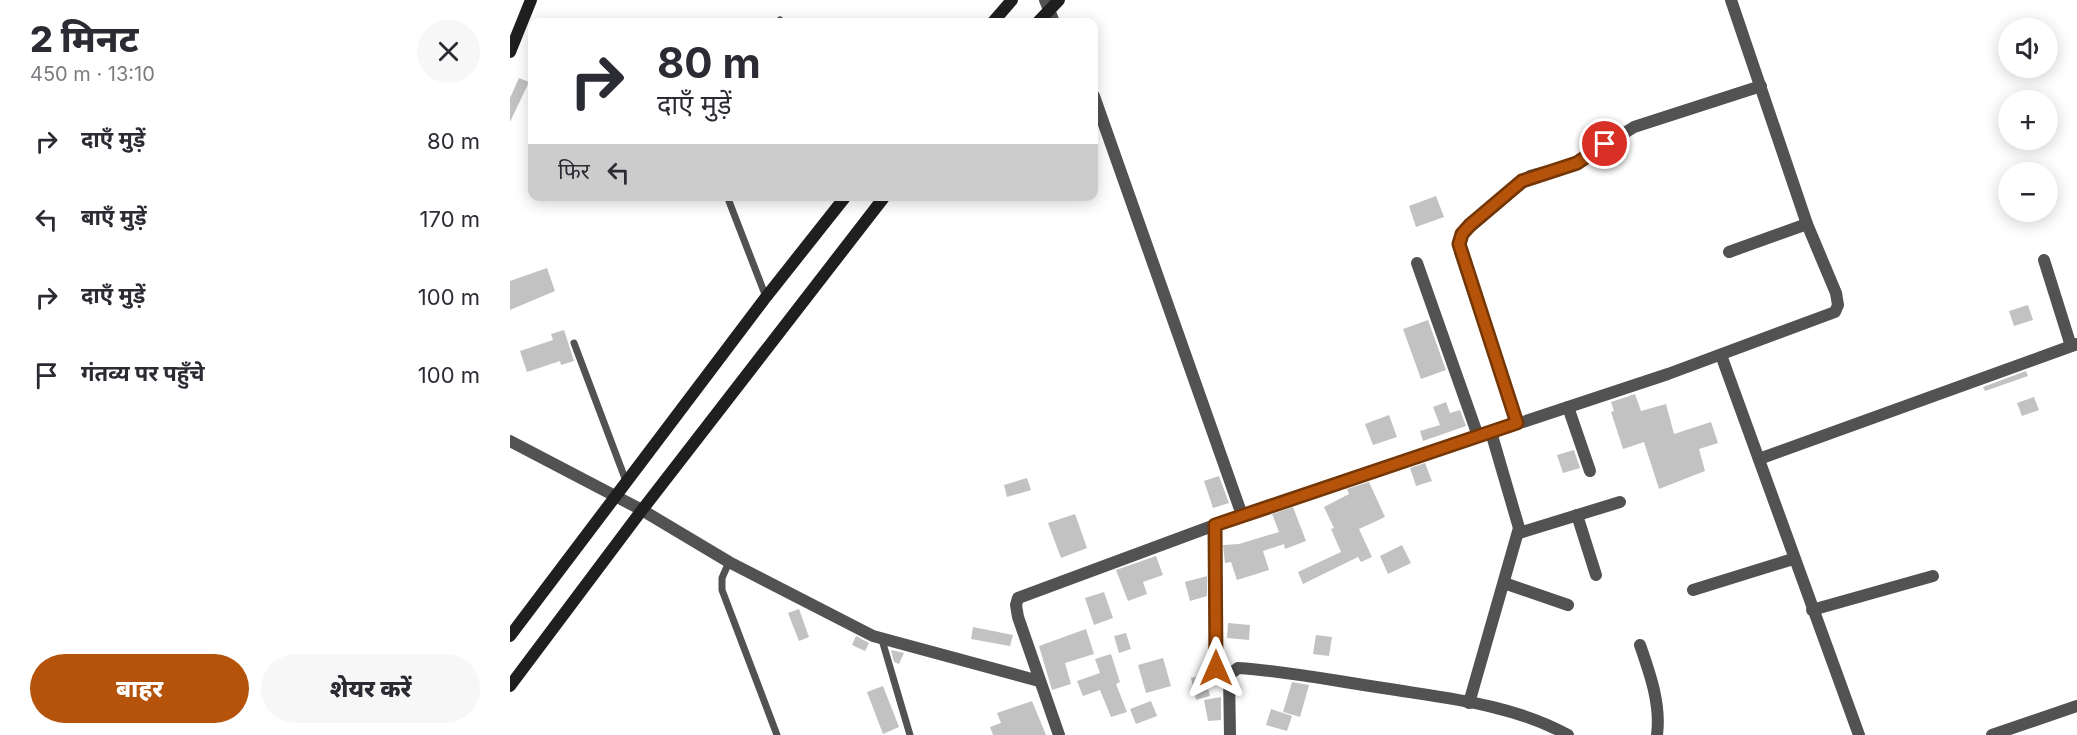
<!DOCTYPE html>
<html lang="hi">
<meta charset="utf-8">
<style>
body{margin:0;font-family:Inter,"Noto Sans Devanagari",sans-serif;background:#f7f7f7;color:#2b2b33;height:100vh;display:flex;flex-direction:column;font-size:22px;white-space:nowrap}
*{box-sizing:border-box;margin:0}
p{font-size:20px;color:#7c7c81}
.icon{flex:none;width:33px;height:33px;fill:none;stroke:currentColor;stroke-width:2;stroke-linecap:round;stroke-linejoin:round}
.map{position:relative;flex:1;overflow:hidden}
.side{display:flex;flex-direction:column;background:#fff;width:510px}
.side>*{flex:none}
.hud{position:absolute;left:18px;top:18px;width:570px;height:183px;border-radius:12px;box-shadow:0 3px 15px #0003;background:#fff;color:#2b2b33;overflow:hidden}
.controls{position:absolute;left:1488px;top:18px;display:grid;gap:12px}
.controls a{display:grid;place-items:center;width:60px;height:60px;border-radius:50%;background:#fff;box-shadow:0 3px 15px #0003;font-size:30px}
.pin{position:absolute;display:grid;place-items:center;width:51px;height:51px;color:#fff;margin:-26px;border:3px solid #fff;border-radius:50%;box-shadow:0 2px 6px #0007}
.me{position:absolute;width:66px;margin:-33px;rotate:0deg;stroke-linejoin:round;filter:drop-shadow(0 0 4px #0008)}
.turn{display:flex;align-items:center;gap:21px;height:126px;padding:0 30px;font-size:27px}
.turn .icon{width:78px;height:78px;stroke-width:2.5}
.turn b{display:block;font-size:42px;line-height:51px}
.then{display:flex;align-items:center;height:57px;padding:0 30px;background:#0003;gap:12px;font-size:22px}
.round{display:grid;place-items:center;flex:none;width:63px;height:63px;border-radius:32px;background:#f7f7f7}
.overview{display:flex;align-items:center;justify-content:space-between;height:102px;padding:0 30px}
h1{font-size:36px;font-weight:800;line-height:45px}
.action{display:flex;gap:12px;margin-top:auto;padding:12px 30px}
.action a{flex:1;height:69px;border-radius:36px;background:#b45309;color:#fff;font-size:24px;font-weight:800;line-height:69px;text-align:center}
.action a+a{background:#f7f7f7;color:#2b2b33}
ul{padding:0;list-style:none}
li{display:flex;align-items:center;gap:18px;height:78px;padding:0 30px}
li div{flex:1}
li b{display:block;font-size:22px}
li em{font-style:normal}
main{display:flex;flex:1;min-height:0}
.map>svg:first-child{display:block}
</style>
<main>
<section class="side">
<div class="overview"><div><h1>2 मिनट</h1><p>450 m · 13:10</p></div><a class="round"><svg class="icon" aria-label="close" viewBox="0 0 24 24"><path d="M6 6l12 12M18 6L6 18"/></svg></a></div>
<ul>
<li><svg class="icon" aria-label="right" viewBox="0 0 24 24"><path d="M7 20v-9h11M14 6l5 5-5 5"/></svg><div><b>दाएँ मुड़ें</b></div><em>80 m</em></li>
<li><svg class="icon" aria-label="left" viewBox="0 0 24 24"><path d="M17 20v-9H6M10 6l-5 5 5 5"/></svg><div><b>बाएँ मुड़ें</b></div><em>170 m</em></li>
<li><svg class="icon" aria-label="right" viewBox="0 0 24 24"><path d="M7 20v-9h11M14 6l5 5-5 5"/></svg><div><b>दाएँ मुड़ें</b></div><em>100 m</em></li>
<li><svg class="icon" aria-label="arrive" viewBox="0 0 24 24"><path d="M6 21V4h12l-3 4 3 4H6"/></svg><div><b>गंतव्य पर पहुँचे</b></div><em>100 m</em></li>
</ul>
<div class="action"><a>बाहर</a><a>शेयर करें</a></div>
</section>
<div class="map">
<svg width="1567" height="735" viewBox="0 0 1567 735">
<rect width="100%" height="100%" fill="#fff"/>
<g fill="#c2c2c2">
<polygon points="9,78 19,82 0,122 0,98"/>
<polygon points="926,196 934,217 906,227 899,206"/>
<polygon points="37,268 45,291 0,310 0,281"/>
<polygon points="1518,305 1523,320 1504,326 1499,311"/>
<polygon points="918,320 936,370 911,379 893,329"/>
<polygon points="54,330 64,361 51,365 50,361 17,372 10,351 43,340 41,334"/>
<polygon points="1516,371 1518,376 1475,391 1473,387"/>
<polygon points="1125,394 1131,411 1156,404 1164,434 1201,422 1208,443 1189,449 1195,471 1149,489 1134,442 1113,449 1101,412 1104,411 1101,402"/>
<polygon points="1524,397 1529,410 1512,416 1507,403"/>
<polygon points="936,402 940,413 950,410 956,426 913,441 910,431 930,425 923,407"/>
<polygon points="879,415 887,437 863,445 855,424"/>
<polygon points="1064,450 1070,468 1053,473 1047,455"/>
<polygon points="915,463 922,481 906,486 900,468"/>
<polygon points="709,476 719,503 703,508 694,481"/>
<polygon points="517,478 521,490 497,497 494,485"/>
<polygon points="859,482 875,517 849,529 862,557 851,562 848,557 793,584 788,572 831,552 821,529 824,528 814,507 839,494 837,489"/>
<polygon points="783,507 796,541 775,549 774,544 753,551 759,570 727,580 721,562 715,563 713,545 729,544 769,532 762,514"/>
<polygon points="565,514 577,548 551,558 538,523"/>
<polygon points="892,545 901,563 878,574 870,556"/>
<polygon points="646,556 653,575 633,582 637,594 618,601 606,570"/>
<polygon points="697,576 697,596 680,601 675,582"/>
<polygon points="594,592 603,618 584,625 575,598"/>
<polygon points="289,609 299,637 289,641 278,613"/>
<polygon points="718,623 740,625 739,640 717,638"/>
<polygon points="463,627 503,635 500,646 461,639"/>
<polygon points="576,629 584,654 555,663 561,684 542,690 529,646"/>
<polygon points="616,633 621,649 609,653 604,636"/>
<polygon points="806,635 822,637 819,656 803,654"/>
<polygon points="346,636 359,643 355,651 342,645"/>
<polygon points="381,650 394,653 389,664 384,662"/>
<polygon points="601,654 610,682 606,684 617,712 601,717 590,690 573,696 567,681 590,673 585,659"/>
<polygon points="653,658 661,686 636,693 628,665"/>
<polygon points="695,675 700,696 686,700 681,678"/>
<polygon points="782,682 799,685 790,717 773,712"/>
<polygon points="373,686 389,727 373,734 357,692"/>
<polygon points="711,697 711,720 698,721 694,700"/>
<polygon points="522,701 536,735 483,735 480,727 491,723 487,713"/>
<polygon points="641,701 647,716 626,724 620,709"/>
<polygon points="761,709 782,716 777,731 756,725"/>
</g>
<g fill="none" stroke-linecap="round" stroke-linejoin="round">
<g stroke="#525252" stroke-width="7">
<polyline points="270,20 272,22"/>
<polyline points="217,196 256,297"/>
<polyline points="64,343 116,481"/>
<polyline points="219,562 212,578 212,590 267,735"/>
<polyline points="372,640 400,735"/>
</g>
<g stroke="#525252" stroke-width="12">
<polyline points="535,0 544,22"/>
<polyline points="584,96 732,515"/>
<polyline points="1219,252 1297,224"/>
<polyline points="1534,260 1561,346"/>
<polyline points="907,263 968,436"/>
<polyline points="1211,355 1349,735"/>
<polyline points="1058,407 1080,471"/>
<polyline points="1007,423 950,252 952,234 1020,176 1067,163 1124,127 1251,86"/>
<polyline points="0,441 132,510 219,562 363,636 529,681"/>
<polyline points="1249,459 1567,344"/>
<polyline points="1067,515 1086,575"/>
<polyline points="705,525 706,668 719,675"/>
<polyline points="1009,533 1110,502"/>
<polyline points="994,583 1058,605"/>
<polyline points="1183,590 1283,559"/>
<polyline points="1302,610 1423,576"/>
<path d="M1130 645C1140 674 1151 704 1147 735"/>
<polyline points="959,703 1009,528 981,432"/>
<polyline points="549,735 508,617 506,605 508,598 732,515 1158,374 1325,312 1328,305 1326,293 1297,224 1221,0"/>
<path d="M720 735 719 675 728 668C777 671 825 681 873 688 935 698 1002 704 1058 735"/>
<polyline points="1482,735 1567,706"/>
</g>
<g stroke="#1f1f1f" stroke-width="12">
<polyline points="483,22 502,0"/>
<polyline points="528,22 549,0"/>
<polyline points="0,52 21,0"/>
<polyline points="0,636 256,297 336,196"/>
<polyline points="0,686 132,510 375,196"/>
</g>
</g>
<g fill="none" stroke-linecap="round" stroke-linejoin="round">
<g stroke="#753606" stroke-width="15">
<polyline id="route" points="706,668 705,525 1007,423 949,244 952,234 960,225 1012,181 1067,163 1095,144"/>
</g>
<use href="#route" stroke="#b45309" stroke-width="10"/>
</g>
</svg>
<div class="controls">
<a><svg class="icon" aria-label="sound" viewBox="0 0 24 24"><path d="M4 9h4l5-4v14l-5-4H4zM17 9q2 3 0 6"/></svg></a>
<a>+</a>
<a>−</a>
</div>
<div class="pin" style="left:1095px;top:144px;background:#d93025"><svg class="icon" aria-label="arrive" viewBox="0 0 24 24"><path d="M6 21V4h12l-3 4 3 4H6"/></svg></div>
<svg class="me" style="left:706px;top:668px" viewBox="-20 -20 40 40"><path d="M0-17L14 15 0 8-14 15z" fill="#b45309" stroke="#fff" stroke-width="4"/></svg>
<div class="hud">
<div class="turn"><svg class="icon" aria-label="right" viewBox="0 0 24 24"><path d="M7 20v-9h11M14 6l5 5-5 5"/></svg><div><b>80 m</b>दाएँ मुड़ें</div></div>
<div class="then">फिर<svg class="icon" aria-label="left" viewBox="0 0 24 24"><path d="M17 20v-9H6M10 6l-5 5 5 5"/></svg></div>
</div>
</div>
</main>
